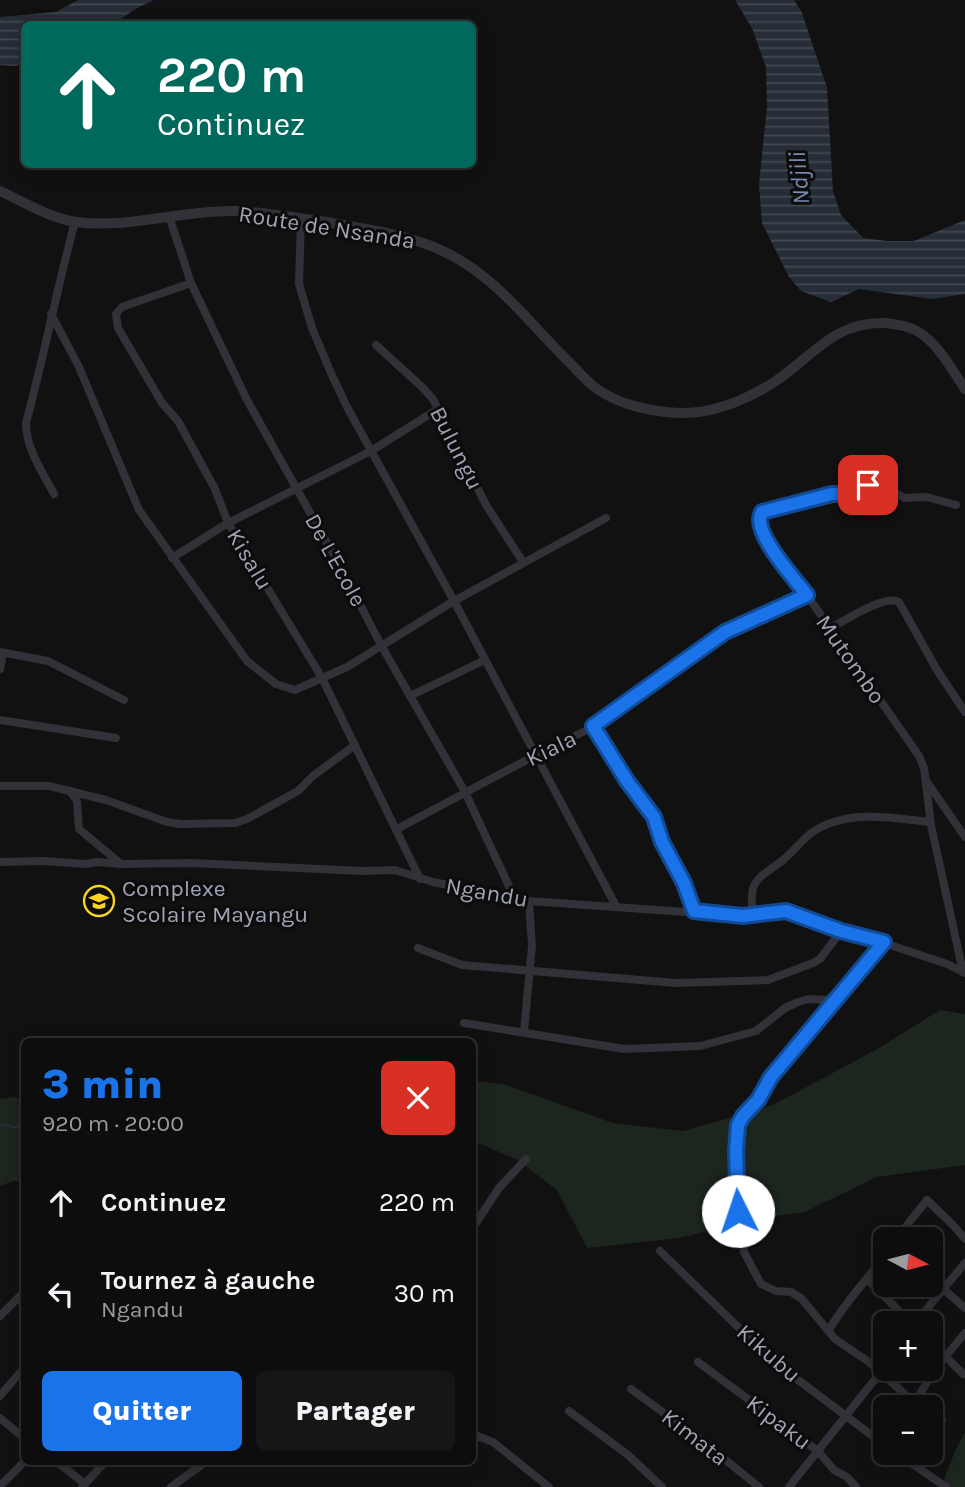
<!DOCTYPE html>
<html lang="fr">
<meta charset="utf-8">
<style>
body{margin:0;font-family:Karla,sans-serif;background:#161617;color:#f1f3f6;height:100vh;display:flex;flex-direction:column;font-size:26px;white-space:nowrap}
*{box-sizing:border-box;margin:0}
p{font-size:23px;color:#9a9c9e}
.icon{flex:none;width:38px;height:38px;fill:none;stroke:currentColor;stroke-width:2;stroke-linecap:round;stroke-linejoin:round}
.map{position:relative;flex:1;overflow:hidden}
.sheet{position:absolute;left:21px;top:1038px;width:455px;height:427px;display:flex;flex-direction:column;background:#0d0d0e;border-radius:10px;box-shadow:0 4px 18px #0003,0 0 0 2px #2d2d2e}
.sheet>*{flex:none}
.guide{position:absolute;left:21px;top:21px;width:455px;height:147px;border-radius:10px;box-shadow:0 4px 18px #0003,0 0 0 2px #2d2d2e;background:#00695c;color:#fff;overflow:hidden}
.needle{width:46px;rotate:97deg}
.controls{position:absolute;left:873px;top:1227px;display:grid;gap:14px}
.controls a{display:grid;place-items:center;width:70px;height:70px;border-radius:10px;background:#0d0d0e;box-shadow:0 4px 18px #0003,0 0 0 2px #2d2d2e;font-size:35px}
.pin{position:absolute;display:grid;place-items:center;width:60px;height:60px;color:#fff;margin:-30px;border-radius:14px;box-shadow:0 4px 10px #0006}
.me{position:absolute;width:77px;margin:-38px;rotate:356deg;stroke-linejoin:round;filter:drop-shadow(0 0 5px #0008)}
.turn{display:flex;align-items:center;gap:24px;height:147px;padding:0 21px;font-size:32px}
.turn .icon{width:91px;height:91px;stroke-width:2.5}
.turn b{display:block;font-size:49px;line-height:60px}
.round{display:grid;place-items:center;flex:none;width:74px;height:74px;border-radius:10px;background:#161617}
.summary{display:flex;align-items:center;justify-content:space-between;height:119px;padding:0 21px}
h1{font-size:42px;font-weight:800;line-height:52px;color:#1a73e8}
.cta{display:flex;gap:14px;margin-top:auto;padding:14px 21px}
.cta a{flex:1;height:80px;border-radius:10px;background:#1a73e8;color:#fff;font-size:28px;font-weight:800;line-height:80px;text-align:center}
.cta a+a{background:#161617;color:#f1f3f6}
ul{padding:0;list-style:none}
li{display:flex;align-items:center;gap:21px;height:91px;padding:0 21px}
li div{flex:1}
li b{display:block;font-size:26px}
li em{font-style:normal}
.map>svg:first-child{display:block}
</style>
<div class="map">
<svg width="965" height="1487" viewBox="0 0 965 1487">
<defs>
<pattern id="water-rules" width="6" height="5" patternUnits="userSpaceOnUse" patternTransform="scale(1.75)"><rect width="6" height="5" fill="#272d36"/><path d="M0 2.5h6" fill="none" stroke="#434851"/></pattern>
</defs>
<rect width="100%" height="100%" fill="#111112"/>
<g fill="#1d251f">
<polygon points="940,1010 965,1014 965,1165 876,1177 805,1212 766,1217 679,1238 587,1248 557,1190 516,1159 473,1141 472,1081 503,1084 613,1123 683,1131 771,1106 879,1048"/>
<polygon points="12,1097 24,1100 24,1182 13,1181 0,1186 0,1099"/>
<polygon points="965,1432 965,1487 941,1487 956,1449"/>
</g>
<g fill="url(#water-rules)">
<polygon points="78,0 154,0 135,9 114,24 24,24 24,63 15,66 0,65 0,17 56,12"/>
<polygon points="735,0 794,0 802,13 827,88 833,191 841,215 863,238 887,241 914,241 965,220 965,294 932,299 859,289 831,302 801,291 789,277 762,223 759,184 767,107 766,67 752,28"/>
</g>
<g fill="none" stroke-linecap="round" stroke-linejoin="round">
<polyline stroke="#272d36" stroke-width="2.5" points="0,1124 24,1129"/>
<g stroke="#313137" stroke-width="8">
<polyline points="169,216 191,283 247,400 341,568 381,645 465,792 515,899"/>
<polyline points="301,218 299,284 312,328 331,373 347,407 454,601 616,906"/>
<polyline points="191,283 122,307 116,314 118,328 162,403 178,421 215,489 228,523 322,678 420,879"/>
<polyline points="51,314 79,367 139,510 247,661 276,684 295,690 347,667 454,601 606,518"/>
<polyline points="376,345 422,387 433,399 486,505 523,562"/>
<path d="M54 494C42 471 26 449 26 423 44 356 57 288 75 222"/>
<polyline points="956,505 927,497 904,498 898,494 889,495 879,487 868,485 847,494 832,494 762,512 759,517 759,524 770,547 807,595 919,756 924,768 931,825 963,972"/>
<polyline points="172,558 228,523 371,451 438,409"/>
<path d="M829 629C844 621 885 594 899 602L937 670 965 712"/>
<polyline points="0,652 48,661 124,700"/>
<polyline points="0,669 3,653"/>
<polyline points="410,696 485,660"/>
<polyline points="0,720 116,738"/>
<polyline points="594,726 639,799 654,817 662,842 684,883 694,911"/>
<polyline points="927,782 965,837"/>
<polyline points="0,786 49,786 106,800 167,822 180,824 235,823 247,819 298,791 313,776 355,745"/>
<polyline points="70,791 77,801 79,829 121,864"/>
<polyline points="397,829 536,755 589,729 725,632 807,595"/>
<polyline points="0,862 43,861 86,864 97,862 121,864 192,863 363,871 395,870 433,882 529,901 743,916 786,910 947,964 965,973"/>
<path d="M753 915C748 879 757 880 783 860 793 852 800 842 810 834 845 808 891 818 930 822"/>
<polyline points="418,948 462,965 676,983 768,980 813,963 820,959 841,931"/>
<polyline points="857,973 771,1077 758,1100 743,1116 738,1125 736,1175 739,1226 744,1252 761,1284 776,1291 791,1292 801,1298 835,1339 869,1362 919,1407"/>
<polyline points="855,975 883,942"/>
<polyline points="464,1023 624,1049 700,1046 756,1031 785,1008 798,1002 809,999 828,1000 835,993"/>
<polyline points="524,1032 532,946 529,901"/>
<polyline points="472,1229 499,1188 526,1159"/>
<polyline points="896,1239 927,1200 953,1225 965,1239"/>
<polyline points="660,1251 773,1361 886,1446"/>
<polyline points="931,1278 965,1308"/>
<polyline points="867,1279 911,1323"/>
<polyline points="0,1316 24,1292"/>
<polyline points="915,1323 965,1263"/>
<path d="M829 1330C845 1302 867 1280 886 1254"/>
<polyline points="931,1342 963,1374"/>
<polyline points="698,1362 818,1451 834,1470 847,1477 856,1487"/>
<polyline points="631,1389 701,1440 759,1487"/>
<polyline points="0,1396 24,1368"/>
<polyline points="914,1404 935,1369 965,1333"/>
<polyline points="569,1411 628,1455 662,1487"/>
<polyline points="931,1414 942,1420"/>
<polyline points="0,1418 24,1438"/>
<polyline points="472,1434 493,1442 549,1487"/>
<polyline points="895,1452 946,1487"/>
<polyline points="56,1461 85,1484"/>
<polyline points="0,1486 25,1461"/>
<polyline points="82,1487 106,1461"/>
<polyline points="171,1487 207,1461"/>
<polyline points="789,1487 880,1373 886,1362"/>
</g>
<path stroke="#313137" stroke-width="10" d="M0 191C24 202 50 218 76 222 128 229 182 210 234 211 265 212 296 218 327 222 359 228 392 232 423 243 490 266 521 315 569 362 578 371 587 382 597 389 620 405 652 412 680 413 711 414 741 402 768 386 810 361 831 321 885 323 895 324 908 326 917 331 938 343 952 370 965 389"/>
</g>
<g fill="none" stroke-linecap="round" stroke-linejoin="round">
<g stroke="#114b97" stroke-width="18">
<path id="route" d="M738 1211 736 1152 738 1125 743 1116 758 1100 771 1077 884 942 841 931 786 911 743 916 694 911 684 883 662 842 654 817 627 781 593 726 725 632 807 595C795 579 750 531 762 512L832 494H847L868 485"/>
</g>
<use href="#route" stroke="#1a73e8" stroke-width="12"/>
</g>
<defs>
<g id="school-ring" transform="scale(1.575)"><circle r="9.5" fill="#0c0c0d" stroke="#fad421" stroke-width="1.5"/><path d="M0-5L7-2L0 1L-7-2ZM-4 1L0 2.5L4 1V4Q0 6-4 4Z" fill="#fad421"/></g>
</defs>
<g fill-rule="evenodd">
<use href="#school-ring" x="99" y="901"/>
</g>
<g text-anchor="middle" stroke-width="6" stroke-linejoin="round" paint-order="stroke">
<g font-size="23" fill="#a1a4b4" stroke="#0c0c0d">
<text transform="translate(327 227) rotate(9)" y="8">Route de Nsanda</text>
<text transform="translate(457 448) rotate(63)" y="8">Bulungu</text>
<text transform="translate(250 559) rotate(59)" y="8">Kisalu</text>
<text transform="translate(336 560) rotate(61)" y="8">De L'Ecole</text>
<text transform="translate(851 659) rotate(55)" y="8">Mutombo</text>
<text transform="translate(551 748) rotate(-26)" y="8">Kiala</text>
<text transform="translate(487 892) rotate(10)" y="8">Ngandu</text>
<text transform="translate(769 1353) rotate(41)" y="8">Kikubu</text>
<text transform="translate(779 1422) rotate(37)" y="8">Kipaku</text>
<text transform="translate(695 1437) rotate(38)" y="8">Kimata</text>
</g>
<g font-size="23" fill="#a1a4b4" stroke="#0c0c0d" text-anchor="start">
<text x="122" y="896">Complexe<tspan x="122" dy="26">Scolaire Mayangu</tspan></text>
</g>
<g font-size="24" font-style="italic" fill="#768cb1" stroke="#0c0c0d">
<text transform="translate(799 178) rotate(-95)" y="8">Ndjili</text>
</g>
</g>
</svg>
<div class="controls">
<a><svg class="needle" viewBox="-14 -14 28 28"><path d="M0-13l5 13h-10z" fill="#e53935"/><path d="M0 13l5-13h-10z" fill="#9a9c9e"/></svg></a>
<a>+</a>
<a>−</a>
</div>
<div class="pin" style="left:868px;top:485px;background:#d93025"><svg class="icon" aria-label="arrive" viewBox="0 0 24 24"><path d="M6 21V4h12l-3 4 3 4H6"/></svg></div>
<svg class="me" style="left:738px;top:1211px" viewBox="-20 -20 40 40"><circle r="19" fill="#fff"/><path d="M0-13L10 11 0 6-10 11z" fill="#1a73e8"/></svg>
<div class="guide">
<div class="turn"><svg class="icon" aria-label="ahead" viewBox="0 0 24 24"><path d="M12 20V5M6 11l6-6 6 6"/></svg><div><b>220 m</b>Continuez</div></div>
</div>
<section class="sheet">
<div class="summary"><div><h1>3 min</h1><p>920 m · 20:00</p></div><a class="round" style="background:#d93025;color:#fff"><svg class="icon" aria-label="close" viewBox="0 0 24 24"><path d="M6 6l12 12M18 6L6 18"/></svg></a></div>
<ul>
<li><svg class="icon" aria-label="ahead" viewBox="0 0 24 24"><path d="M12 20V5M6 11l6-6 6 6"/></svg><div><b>Continuez</b></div><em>220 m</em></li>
<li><svg class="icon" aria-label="left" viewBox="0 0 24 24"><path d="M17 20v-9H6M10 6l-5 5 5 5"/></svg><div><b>Tournez à gauche</b><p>Ngandu</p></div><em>30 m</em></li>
</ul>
<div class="cta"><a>Quitter</a><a>Partager</a></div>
</section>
</div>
